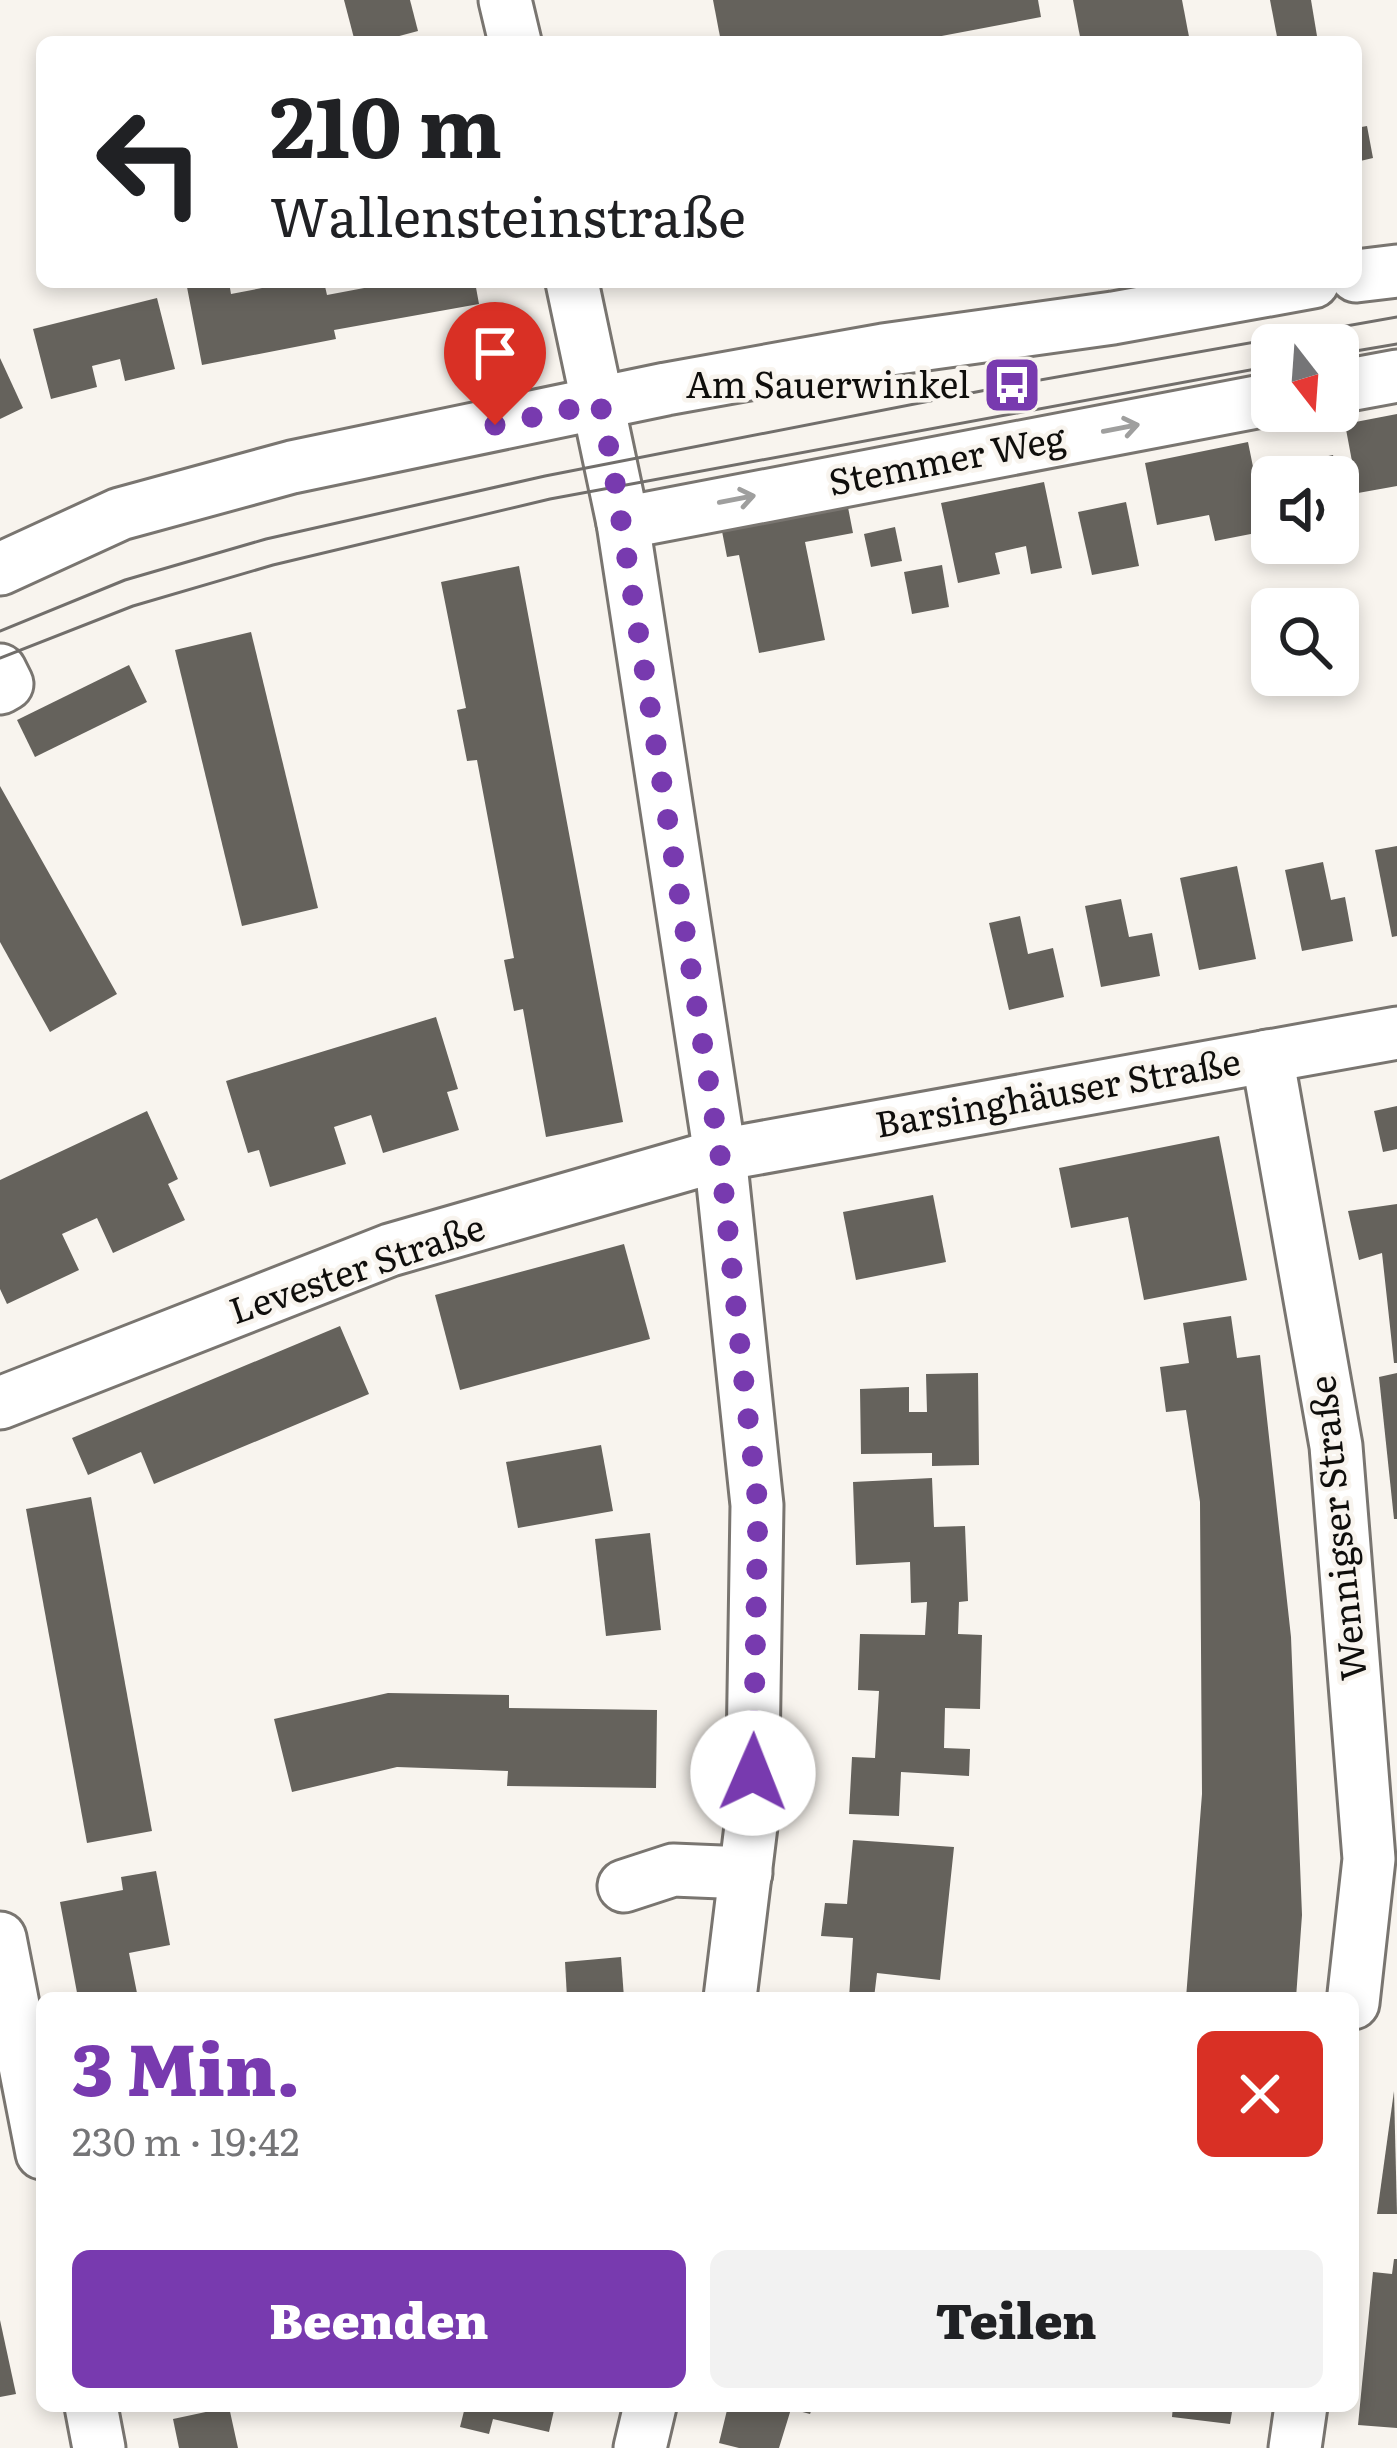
<!DOCTYPE html>
<html lang="de">
<meta charset="utf-8">
<style>
body{margin:0;font-family:Literata,serif;background:#f2f2f2;color:#202124;height:100vh;display:flex;flex-direction:column;font-size:45px;white-space:nowrap}
*{box-sizing:border-box;margin:0}
p{font-size:39px;color:#757577}
.icon{flex:none;width:66px;height:66px;fill:none;stroke:currentColor;stroke-width:2;stroke-linecap:round;stroke-linejoin:round}
.map{position:relative;flex:1;overflow:hidden}
.drawer{position:absolute;left:36px;top:1992px;width:1323px;height:420px;display:flex;flex-direction:column;background:#fff;border-radius:18px;box-shadow:0 6px 18px #0003}
.drawer>*{flex:none}
.hud{position:absolute;left:36px;top:36px;width:1326px;height:252px;border-radius:18px;box-shadow:0 6px 18px #0003;background:#fff;color:#202124;overflow:hidden}
.needle{width:78px;rotate:163deg}
.controls{position:absolute;left:1251px;top:324px;display:grid;gap:24px}
.controls a{display:grid;place-items:center;width:108px;height:108px;border-radius:18px;background:#fff;box-shadow:0 6px 18px #0003;font-size:60px}
.pin{position:absolute;display:grid;place-items:center;width:102px;height:102px;color:#fff;margin:-123px -51px;border-radius:50% 50% 50% 0;rotate:-45deg;box-shadow:0 0 12px #0007}
.pin .icon{rotate:45deg}
.me{position:absolute;width:132px;margin:-66px;rotate:1deg;stroke-linejoin:round;filter:drop-shadow(0 0 9px #0008)}
.turn{display:flex;align-items:center;gap:42px;height:252px;padding:0 36px;font-size:54px}
.turn .icon{width:156px;height:156px;stroke-width:2.5}
.turn b{display:block;font-size:84px;line-height:102px}
.round{display:grid;place-items:center;flex:none;width:126px;height:126px;border-radius:18px;background:#f2f2f2}
.summary{display:flex;align-items:center;justify-content:space-between;height:204px;padding:0 36px}
h1{font-size:72px;font-weight:800;line-height:90px;color:#783aaf}
.primary-button{display:flex;gap:24px;margin-top:auto;padding:24px 36px}
.primary-button a{flex:1;height:138px;border-radius:18px;background:#783aaf;color:#fff;font-size:48px;font-weight:800;line-height:138px;text-align:center}
.primary-button a+a{background:#f2f2f2;color:#202124}
.map>svg:first-child{display:block}
</style>
<div class="map">
<svg width="1397" height="2448" viewBox="0 0 1397 2448">
<rect width="100%" height="100%" fill="#f8f4ee"/>
<g fill="#65625c">
<polygon points="344,0 410,0 418,31 377,42 355,42"/>
<polygon points="713,0 1038,0 1041,17 910,42 721,42"/>
<polygon points="1073,0 1182,0 1190,42 1081,42"/>
<polygon points="1270,0 1311,0 1318,42 1278,42"/>
<polygon points="1367,126 1373,158 1356,162 1356,128"/>
<polygon points="186,282 229,282 231,294 294,282 324,282 327,295 396,282 475,282 479,304 334,330 336,339 202,365"/>
<polygon points="157,298 175,369 125,381 120,359 92,366 97,387 51,399 33,329"/>
<polygon points="0,358 23,408 0,419"/>
<polygon points="1397,414 1397,486 1358,493 1345,424"/>
<polygon points="1248,442 1266,531 1215,541 1209,515 1157,525 1145,463"/>
<polygon points="1333,455 1338,477 1274,477 1273,468"/>
<polygon points="1044,482 1062,568 1031,574 1026,546 995,553 1000,574 958,583 941,503"/>
<polygon points="846,497 853,533 805,542 825,640 759,653 739,555 727,557 720,521"/>
<polygon points="1126,502 1139,566 1092,575 1078,512"/>
<polygon points="895,527 902,561 871,567 864,534"/>
<polygon points="942,565 949,607 912,614 904,572"/>
<polygon points="519,566 623,1122 546,1137 523,1009 514,1011 504,960 514,958 477,760 467,761 457,710 466,708 441,582"/>
<polygon points="251,632 318,908 242,926 175,650"/>
<polygon points="129,665 147,702 35,757 17,720"/>
<polygon points="0,786 117,994 50,1032 0,942"/>
<polygon points="1397,846 1397,936 1392,937 1375,850"/>
<polygon points="1323,862 1331,900 1345,897 1353,941 1302,951 1285,870"/>
<polygon points="1237,866 1256,959 1199,970 1180,878"/>
<polygon points="1121,899 1129,937 1152,933 1160,976 1101,987 1085,906"/>
<polygon points="1020,916 1028,954 1053,948 1064,997 1009,1010 989,923"/>
<polygon points="436,1017 458,1089 447,1092 459,1130 383,1153 371,1115 334,1127 346,1164 270,1187 259,1150 248,1153 226,1081"/>
<polygon points="1397,1106 1397,1149 1383,1152 1374,1111"/>
<polygon points="147,1111 178,1179 168,1184 185,1220 113,1253 97,1218 62,1234 79,1270 7,1304 0,1289 0,1180"/>
<polygon points="1219,1136 1247,1280 1144,1300 1128,1217 1071,1228 1059,1168"/>
<polygon points="933,1195 946,1262 856,1280 843,1212"/>
<polygon points="1397,1204 1397,1363 1394,1363 1382,1253 1359,1260 1348,1211"/>
<polygon points="624,1244 650,1339 460,1390 435,1295"/>
<polygon points="1231,1316 1237,1358 1260,1355 1291,1637 1302,1915 1296,1998 1186,1998 1202,1794 1200,1502 1186,1410 1166,1412 1160,1367 1189,1363 1183,1323"/>
<polygon points="340,1326 369,1394 154,1484 141,1452 88,1475 72,1438"/>
<polygon points="978,1373 979,1465 932,1466 932,1453 861,1454 860,1389 909,1387 909,1412 927,1412 926,1374"/>
<polygon points="1397,1373 1397,1519 1394,1519 1379,1377"/>
<polygon points="601,1445 613,1511 518,1528 506,1462"/>
<polygon points="932,1478 934,1527 965,1526 968,1601 959,1602 958,1634 982,1635 980,1709 945,1708 944,1748 970,1749 969,1776 901,1772 899,1816 849,1814 852,1757 875,1758 879,1691 858,1690 860,1634 925,1635 927,1602 911,1603 910,1562 856,1565 853,1482"/>
<polygon points="91,1497 152,1831 87,1843 26,1509"/>
<polygon points="650,1533 661,1630 606,1636 595,1539"/>
<polygon points="388,1693 509,1695 509,1708 657,1710 656,1788 507,1786 508,1771 397,1767 292,1792 274,1719"/>
<polygon points="853,1840 954,1847 940,1980 877,1973 874,1998 849,1998 853,1938 821,1936 825,1903 847,1904"/>
<polygon points="156,1871 170,1945 129,1953 138,1998 78,1998 60,1902 123,1890 121,1877"/>
<polygon points="621,1957 624,1998 567,1998 565,1962"/>
<polygon points="1394,2091 1397,2214 1377,2214"/>
<polygon points="1394,2259 1397,2259 1397,2428 1358,2425 1373,2272 1392,2274"/>
<polygon points="0,2320 16,2394 0,2397"/>
<polygon points="449,2406 555,2406 549,2432 493,2419 489,2434 460,2427 464,2411"/>
<polygon points="728,2406 813,2406 810,2414 791,2409 779,2448 739,2448 719,2443"/>
<polygon points="1173,2406 1233,2406 1230,2424 1172,2417"/>
<polygon points="229,2407 238,2448 179,2448 173,2419"/>
</g>
<g fill="none" stroke-linecap="round" stroke-linejoin="round">
<g stroke="#797570" stroke-width="57">
<g id="minor">
<polyline points="505,0 515,42"/>
<polyline points="1356,276 1397,271"/>
<polyline points="572,282 623,523 720,1155 757,1505 752,1818 730,1998"/>
<polyline points="1338,387 1397,376"/>
<polyline points="623,523 1272,399"/>
<polyline points="0,569 120,514 292,467 666,389 883,350 1113,318 1313,282"/>
<polyline points="0,670 7,684 0,688"/>
<polyline points="1267,1056 1336,1446 1369,1859 1353,2003"/>
<polyline points="0,1403 390,1250 720,1155 1397,1033"/>
<polyline points="624,1886 673,1870 746,1873"/>
<polyline points="0,1938 42,2153"/>
<polyline points="91,2406 99,2448"/>
<polyline points="640,2448 650,2406"/>
<polyline points="1295,2448 1301,2406"/>
</g>
</g>
<use href="#minor" stroke="#fff" stroke-width="51"/>
<g stroke="#716e6b" stroke-width="3">
<polyline points="1338,354 1397,344"/>
<polyline points="0,631 125,580 266,539 545,476 1012,385 1397,317"/>
<polyline points="0,658 133,606 273,565 550,499 1272,366"/>
</g>
</g>
<defs><path id="oneway-shaft" d="M-6 0H5M1.5-3L5.5 0L1.5 3" fill="none" stroke-width="1.6" stroke-linecap="round" stroke-linejoin="round" transform="scale(3)"/></defs>
<g stroke="#9f9f9e">
<use href="#oneway-shaft" transform="translate(1121 428) rotate(-11)"/>
<use href="#oneway-shaft" transform="translate(737 499) rotate(-11)"/>
</g>
<g fill="none" stroke-linecap="round" stroke-linejoin="round">
<polyline stroke="#783aaf" stroke-width="21" stroke-dasharray="0 37.8" points="495,425 600,403 612,463 720,1155 743,1374 758,1505 753,1773"/>
</g>
<defs>
<g id="bus-square" transform="scale(3)"><rect x="-9" y="-9" width="18" height="18" rx="4" fill="#783aaf" stroke="#f8f4ee"/><path d="M-5-6H5V4H4V6H2V4H-2V6H-4V4H-5ZM-3.5-4V0h7V-4ZM-3.5 1.2v1.5H-2V1.2ZM2 1.2v1.5H3.5V1.2Z" fill="#fff"/></g>
</defs>
<g fill-rule="evenodd">
<use href="#bus-square" x="1012" y="385"/>
</g>
<g text-anchor="middle" stroke-width="9" stroke-linejoin="round" paint-order="stroke">
<g font-size="36" fill="#0f0e0c" stroke="#f8f4ee" text-anchor="end">
<text x="970" y="398">Am Sauerwinkel</text>
</g>
<g font-size="36" fill="#0f0e0c" stroke="#f8f4ee">
<text transform="translate(947 460) rotate(-11)" y="13">Stemmer Weg</text>
<text transform="translate(1058 1093) rotate(-10)" y="13">Barsinghäuser Straße</text>
<text transform="translate(357 1269) rotate(-19)" y="13">Levester Straße</text>
<text transform="translate(1338 1528) rotate(-96)" y="13">Wennigser Straße</text>
</g>
</g>
</svg>
<div class="controls">
<a><svg class="needle" viewBox="-14 -14 28 28"><path d="M0-13l5 13h-10z" fill="#e53935"/><path d="M0 13l5-13h-10z" fill="#757577"/></svg></a>
<a><svg class="icon" aria-label="sound" viewBox="0 0 24 24"><path d="M4 9h4l5-4v14l-5-4H4zM17 9q2 3 0 6"/></svg></a>
<a><svg class="icon" aria-label="search" viewBox="0 0 24 24"><circle cx="10" cy="10" r="6"/><path d="M15 15l6 6"/></svg></a>
</div>
<div class="pin" style="left:495px;top:425px;background:#d93025"><svg class="icon" aria-label="arrive" viewBox="0 0 24 24"><path d="M6 21V4h12l-3 4 3 4H6"/></svg></div>
<svg class="me" style="left:753px;top:1773px" viewBox="-20 -20 40 40"><circle r="19" fill="#fff"/><path d="M0-13L10 11 0 6-10 11z" fill="#783aaf"/></svg>
<div class="hud">
<div class="turn"><svg class="icon" aria-label="left" viewBox="0 0 24 24"><path d="M17 20v-9H6M10 6l-5 5 5 5"/></svg><div><b>210 m</b>Wallensteinstraße</div></div>
</div>
<section class="drawer">
<div class="summary"><div><h1>3 Min.</h1><p>230 m · 19:42</p></div><a class="round" style="background:#d93025;color:#fff"><svg class="icon" aria-label="close" viewBox="0 0 24 24"><path d="M6 6l12 12M18 6L6 18"/></svg></a></div>
<div class="primary-button"><a>Beenden</a><a>Teilen</a></div>
</section>
</div>
